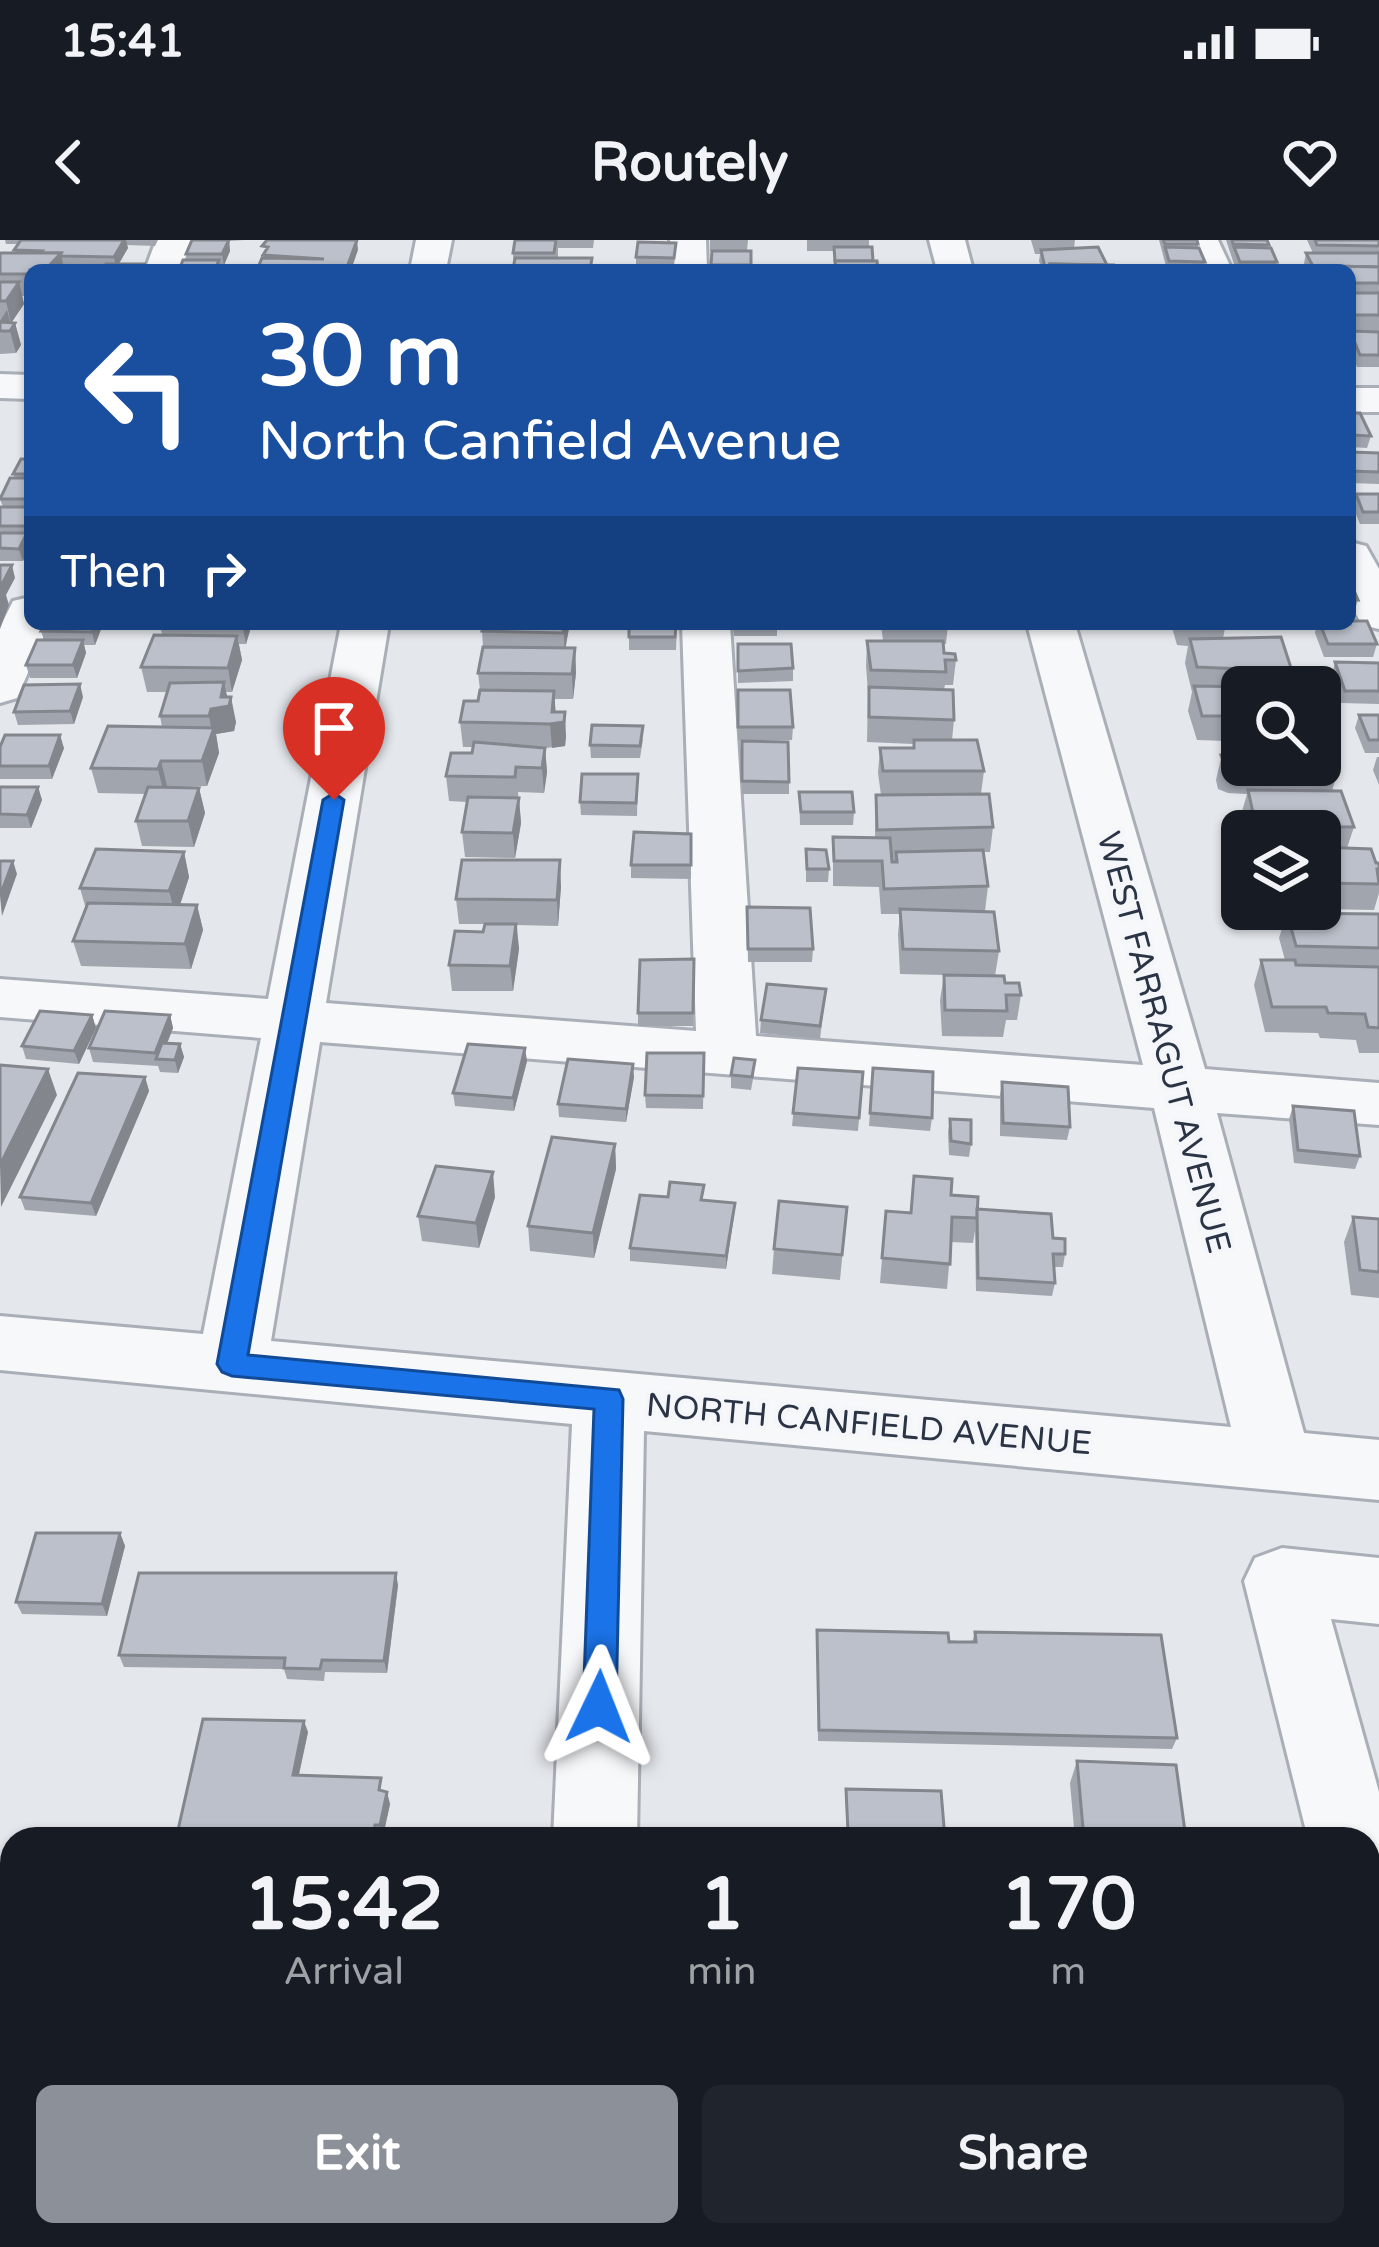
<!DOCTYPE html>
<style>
body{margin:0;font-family:"Varela Round",sans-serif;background:#20242c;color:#f1f3f6;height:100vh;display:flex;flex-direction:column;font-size:45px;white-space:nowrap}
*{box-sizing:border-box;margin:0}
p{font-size:39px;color:#9ea1a6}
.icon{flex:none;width:66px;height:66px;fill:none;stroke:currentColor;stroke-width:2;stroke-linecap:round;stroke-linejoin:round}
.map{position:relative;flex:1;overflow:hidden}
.side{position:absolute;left:0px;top:1587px;width:1380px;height:420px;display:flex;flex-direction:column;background:#171b24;border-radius:36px 36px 0 0;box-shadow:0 3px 9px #0004}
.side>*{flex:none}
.hud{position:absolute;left:24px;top:24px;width:1332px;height:366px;border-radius:18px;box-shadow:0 3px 9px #0004;background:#1a4fa0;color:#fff;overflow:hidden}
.tools{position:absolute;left:1221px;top:426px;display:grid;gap:24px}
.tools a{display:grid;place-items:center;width:120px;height:120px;border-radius:18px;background:#171b24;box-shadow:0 3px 9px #0004;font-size:60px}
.pin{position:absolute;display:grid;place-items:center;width:102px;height:102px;color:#fff;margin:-123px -51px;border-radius:50% 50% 50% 0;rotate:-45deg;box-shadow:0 0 12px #0007}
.pin .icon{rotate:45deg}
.me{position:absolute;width:132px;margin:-66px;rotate:2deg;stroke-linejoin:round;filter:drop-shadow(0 0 9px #0008)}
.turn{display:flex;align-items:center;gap:42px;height:252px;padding:0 36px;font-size:54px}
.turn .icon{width:156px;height:156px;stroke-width:2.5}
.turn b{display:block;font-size:84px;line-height:102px}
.then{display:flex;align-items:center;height:114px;padding:0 36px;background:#0003;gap:24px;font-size:45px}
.eta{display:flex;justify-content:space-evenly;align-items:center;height:204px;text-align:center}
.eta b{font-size:72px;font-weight:800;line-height:84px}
.cta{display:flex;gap:24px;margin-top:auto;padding:24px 36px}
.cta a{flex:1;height:138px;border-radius:18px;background:#8c9099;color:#fff;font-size:48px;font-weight:800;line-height:138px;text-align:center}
.cta a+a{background:#20242c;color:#f1f3f6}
.status{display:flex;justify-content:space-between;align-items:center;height:84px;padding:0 60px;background:#171b24;direction:ltr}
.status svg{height:33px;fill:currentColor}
header{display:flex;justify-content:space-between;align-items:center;height:156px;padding:0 36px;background:#171b24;font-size:54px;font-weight:800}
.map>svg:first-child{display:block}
</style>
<div class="status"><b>15:41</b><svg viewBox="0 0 49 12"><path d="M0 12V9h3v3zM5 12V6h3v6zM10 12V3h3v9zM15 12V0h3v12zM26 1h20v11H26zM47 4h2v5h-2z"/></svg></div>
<header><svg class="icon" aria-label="back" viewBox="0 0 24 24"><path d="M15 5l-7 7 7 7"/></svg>Routely<svg class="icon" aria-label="heart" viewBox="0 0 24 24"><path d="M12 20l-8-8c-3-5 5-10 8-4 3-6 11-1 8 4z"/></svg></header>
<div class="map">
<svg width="1379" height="2007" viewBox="0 0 1379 2007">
<rect width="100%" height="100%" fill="#e4e7ec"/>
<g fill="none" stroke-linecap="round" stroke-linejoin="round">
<g stroke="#a9aeb7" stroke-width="6">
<g id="minor">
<polygon points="156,0 192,0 181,30 145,30"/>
<polygon points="416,0 452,0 446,30 410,30"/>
<polygon points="670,0 706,0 707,30 671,30"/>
<polygon points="929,0 965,0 973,30 937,30"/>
<polygon points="1182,0 1218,0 1232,30 1196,30"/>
<polygon points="0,134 30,135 30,159 0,158"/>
<rect x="1350" y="148" width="29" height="24"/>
<polygon points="1350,302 1366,306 1379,329 1379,389 1362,385 1350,363"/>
<polygon points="30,357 30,384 49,384 17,458 0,463 0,387 13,361"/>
<path d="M341 384H389L326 763 696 791 682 384H730L756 796 1143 825 1027 384H1075L1205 829 1379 843V885L1217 873 1304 1193 1379 1200V1260L644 1191 637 1599H553L572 1184 0 1130V1076L203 1094 261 798 0 777V739L268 759ZM320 802 1154 868 1231 1187 271 1101Z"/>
<polygon points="1282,1308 1379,1318 1379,1384 1331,1379 1379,1552 1379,1627 1374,1629 1379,1632 1379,1754 1368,1750 1368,1599 1308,1599 1244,1341 1255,1318"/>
<polygon points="535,1995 631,1995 630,2007 534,2007"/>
</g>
</g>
<use href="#minor" fill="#f7f8fa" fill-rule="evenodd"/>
</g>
<g fill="#a1a5ae">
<polygon points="5,0 158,0 155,6 127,5 128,8 119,24 103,28 64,27 64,30 30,30 30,56 22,56 24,64 12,82 15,83 21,105 16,113 0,114 0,13 15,13 14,10 18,4 6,4"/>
<polygon points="192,0 245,0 229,1 230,11 224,25 220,25 221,30 179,30 187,20 186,14"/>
<polygon points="515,0 594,0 593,8 558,8 558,18 514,27 513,13"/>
<polygon points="710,0 748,0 747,11 751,11 751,30 711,30 712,11 710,11"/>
<polygon points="807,0 869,0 869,7 873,21 878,30 835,30 834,11 807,11"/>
<polygon points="1031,0 1075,0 1074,8 1116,30 1042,30 1039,21 1040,14 1035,14"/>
<polygon points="1159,0 1198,0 1198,8 1205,22 1203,30 1167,30"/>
<polygon points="1226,0 1267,0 1268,8 1277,22 1275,30 1236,30"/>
<polygon points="1307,0 1379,0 1379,127 1357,127 1350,112 1350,30 1307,30 1304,24 1306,13 1313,13"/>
<polygon points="676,3 674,28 636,29 636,17"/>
<polygon points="1350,173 1371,196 1367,208 1350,207"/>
<polygon points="30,203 30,298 23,321 0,321 0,267 3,267 0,259 15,238 13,234 30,219 27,208"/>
<polygon points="1350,212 1379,213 1379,244 1350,243"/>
<polygon points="1356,254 1379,254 1379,284 1360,284 1353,267"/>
<polygon points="1350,341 1358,360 1354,372 1350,372"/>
<polygon points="103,384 95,405 84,405 86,413 77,438 30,438 26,425 44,400 41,391"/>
<polygon points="160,384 252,384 246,404 239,404 242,420 232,452 226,452 236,482 234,491 216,494 219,513 207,546 166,547 199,548 205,573 194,607 142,606 136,581 145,554 98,553 91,528 162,487 160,476 167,452 147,452 141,427 162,395"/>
<polygon points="677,384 676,410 629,410 629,397"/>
<polygon points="733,384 777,384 777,396 734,396"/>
<polygon points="881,384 948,384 946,404 943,404 944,413 956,420 953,445 945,445 944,449 954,480 952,500 984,531 981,554 993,587 990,612 984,612 988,646 985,671 999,711 995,736 1021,755 1017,780 1006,780 1003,797 942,796 940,760 944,735 900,734 898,694 900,674 881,674 879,647 833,646 833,597 875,598 876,555 881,555 878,533 880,508 913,508 913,504 867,502 868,452 866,426 867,401 883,401"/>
<polygon points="1171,384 1226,384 1223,398 1292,431 1288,447 1242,447 1242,525 1338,530 1332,551 1354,587 1347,608 1379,623 1379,653 1374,670 1320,669 1320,591 1245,591 1241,575 1247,554 1228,553 1218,549 1216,540 1225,501 1197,500 1188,471 1192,452 1185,423 1188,406 1177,405"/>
<polygon points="1317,384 1350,384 1377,404 1373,417 1324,417 1315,393"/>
<polygon points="569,388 565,408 575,408 576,433 573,459 555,459 555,472 566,496 565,506 545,508 547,532 544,553 518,552 521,583 515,618 465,617 462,592 467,562 449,561 446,536 472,513 473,507 463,507 460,482 478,461 480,450 478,433 483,407 482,391"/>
<polygon points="738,404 793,428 793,441 738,443"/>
<polygon points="1335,422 1379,423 1379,464 1341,463 1332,435"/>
<polygon points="738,450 793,487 792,500 738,500"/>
<polygon points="83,457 74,484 18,485 14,472"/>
<polygon points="1359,475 1379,475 1379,513 1365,513 1355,488"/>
<polygon points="643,499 640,518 591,518 590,505"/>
<polygon points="742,501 789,542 789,554 742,554"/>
<polygon points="0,507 64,508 52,539 0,539"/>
<polygon points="1377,517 1379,517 1379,545 1373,530"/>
<polygon points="638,534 637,576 581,575 580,562"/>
<polygon points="0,547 38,547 42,560 31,588 0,588"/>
<polygon points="799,552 854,572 853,585 800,585"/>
<polygon points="691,594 691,639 631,638 631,625"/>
<polygon points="806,609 829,629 828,642 806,642"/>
<polygon points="184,612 189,637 180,665 197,665 203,690 191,729 81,726 73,701 86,669 80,648"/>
<polygon points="561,646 558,686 517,685 519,709 513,751 452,751 449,725 483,692 485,684 459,684 456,659"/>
<polygon points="747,667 813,709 812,722 748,722"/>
<polygon points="1287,673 1379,674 1379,813 1359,813 1356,800 1320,798 1318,793 1265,792 1254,745 1261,720 1285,720 1279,698"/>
<polygon points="694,719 693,786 638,786 638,773"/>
<polygon points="826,749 820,799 760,793 761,780"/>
<polygon points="92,775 96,788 79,824 26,819 22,806"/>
<polygon points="170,775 173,788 167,803 180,804 184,817 178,833 160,832 158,826 93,822 89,808"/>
<polygon points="704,813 703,869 646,868 645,855"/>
<polygon points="527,821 514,871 455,866 453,853"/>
<polygon points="798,828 863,832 858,891 792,886"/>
<polygon points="873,828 932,878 930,891 869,886"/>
<polygon points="754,833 751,850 731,848 731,835"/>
<polygon points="145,837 149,851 96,976 25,970 20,957"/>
<polygon points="634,837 626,882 559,877 558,864"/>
<polygon points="1002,842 1070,887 1067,900 1000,896 1000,855"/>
<polygon points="1293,866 1360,916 1355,929 1294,923 1289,879"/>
<polygon points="950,879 971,904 969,917 949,915 948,892"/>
<polygon points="615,904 616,929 594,1018 530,1011 528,986"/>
<polygon points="914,936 977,969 1053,998 1065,1014 1063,1027 1053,1027 1055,1043 1052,1056 976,1051 975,991 973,1003 951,1002 947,1049 880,1043 886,971 910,972"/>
<polygon points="495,957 479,1008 422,1001 418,976"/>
<polygon points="703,960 735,963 726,1029 630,1021 630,1008"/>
<polygon points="847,967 840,1040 772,1034 774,1009"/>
<polygon points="1353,977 1379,979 1379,1058 1351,1055 1344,1002"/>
<polygon points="120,1293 125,1306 107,1376 22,1374 16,1362"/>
<polygon points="398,1345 387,1433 325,1432 324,1441 287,1439 284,1429 124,1427 119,1415"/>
<polygon points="817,1390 972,1402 975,1392 1177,1498 1172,1509 818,1501"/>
<polygon points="308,1492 299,1535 384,1552 390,1564 383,1596 378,1596 377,1599 176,1599"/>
<polygon points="1077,1521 1186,1599 1075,1599 1070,1543"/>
<polygon points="947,1995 1068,1995 1066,2000 947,1998"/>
</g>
<g fill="#83868d">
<polygon points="124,0 126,0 128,8 116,28 114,17"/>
<polygon points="229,0 230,11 224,25 222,14"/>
<polygon points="357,0 358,10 351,30 346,30"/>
<polygon points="61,13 64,30 45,30"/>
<polygon points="19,42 24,64 11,83 6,61"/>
<polygon points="7,70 12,89 15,83 21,105 16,113 10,91 0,81"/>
<polygon points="27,293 30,306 23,321 19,309"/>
<polygon points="12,325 15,338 6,355 9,365 0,389 0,348"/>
<polygon points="95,384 103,384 95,405 92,392"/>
<polygon points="242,384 252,384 246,404"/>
<polygon points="564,384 568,384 569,388 564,417"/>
<polygon points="237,396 242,420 232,452 228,428"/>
<polygon points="83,400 86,413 77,438 73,425"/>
<polygon points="575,408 576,433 573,459 572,434"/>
<polygon points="224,442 229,466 231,457 236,482 234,491 216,494 219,513 207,546 202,521 212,493 209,476 211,469 221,457"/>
<polygon points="80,444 83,457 74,484 70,471"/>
<polygon points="554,451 556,476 565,472 566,496 565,506 552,508 550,484"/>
<polygon points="60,495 64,508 52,539 49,526"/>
<polygon points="545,508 547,532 544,553 542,528"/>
<polygon points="161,521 167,546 164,554 158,529"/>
<polygon points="38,547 42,560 31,588 27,575"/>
<polygon points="199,548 205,573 194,607 188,581"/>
<polygon points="519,558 521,583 515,618 513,593"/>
<polygon points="184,612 189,637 176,677 169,651"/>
<polygon points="560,620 561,646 558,686 557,660"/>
<polygon points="13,621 17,634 2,676 0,656"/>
<polygon points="197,665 203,690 191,729 185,704"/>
<polygon points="516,684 519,709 513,751 510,726"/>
<polygon points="92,775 96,788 79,824 74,811"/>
<polygon points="170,775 173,788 161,819 157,819 155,813"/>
<polygon points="180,804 184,817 178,833 175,820"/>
<polygon points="525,808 527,821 514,871 513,858"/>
<polygon points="633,824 634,837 626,882 626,869"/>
<polygon points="48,829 57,855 1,967 0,925"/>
<polygon points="145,837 149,851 96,976 91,963"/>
<polygon points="615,904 616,929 594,1018 593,993"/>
<polygon points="493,932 495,957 479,1008 476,983"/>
<polygon points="735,963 734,976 726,1029 726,1016"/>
<polygon points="120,1293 125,1306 107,1376 102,1364"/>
<polygon points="396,1333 398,1345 387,1433 384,1421"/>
<polygon points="304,1481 308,1492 296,1547 293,1535"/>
<polygon points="387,1552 390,1564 383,1596 380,1585"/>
<polygon points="331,1995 335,1995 336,1997 335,2007 330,2007"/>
</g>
<g fill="#bbc0ca" stroke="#83868d" stroke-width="3">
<polygon points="21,0 124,0 114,17 61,16 61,13 40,13 42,11 14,10"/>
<polygon points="192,0 229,0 222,14 186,14"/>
<polygon points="267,0 357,0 346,30 257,30 262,18 324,19 263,15 268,7 262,6"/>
<polygon points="515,0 556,0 554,13 513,13"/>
<polygon points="1163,0 1197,0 1198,4 1165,4"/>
<polygon points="1232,0 1267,0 1269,5 1233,4"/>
<polygon points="1315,0 1379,0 1379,6 1317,5"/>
<polygon points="638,2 676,3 674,18 636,17"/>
<polygon points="834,7 872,7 873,21 835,21"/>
<polygon points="1098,7 1107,25 1050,24 1050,28 1045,28 1041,10"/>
<polygon points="1165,7 1199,8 1205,22 1169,21"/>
<polygon points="1234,7 1271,8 1277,22 1240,22"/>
<polygon points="712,11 751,11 751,25 711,25"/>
<polygon points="0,13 61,13 45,30 30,30 30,34 0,34"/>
<polygon points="1306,13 1379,13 1379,27 1331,26 1330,30 1315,30"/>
<polygon points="515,18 592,18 590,30 513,30"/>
<polygon points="183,20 219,20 215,30 179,30"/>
<polygon points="835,21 877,21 878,30 836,30"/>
<polygon points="106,24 144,24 141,30 102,30"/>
<polygon points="1050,24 1114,25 1116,30 1051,30"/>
<polygon points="1331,26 1379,27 1379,43 1350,43 1350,30 1332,30"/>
<polygon points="638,27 677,28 676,30 638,30"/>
<polygon points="0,42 19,42 6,61 0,61"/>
<rect x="1350" y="53" width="29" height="22"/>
<polygon points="0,82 15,83 10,91 0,91"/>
<polygon points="1350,91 1379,92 1379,115 1360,115"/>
<polygon points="1350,173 1360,173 1371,196 1350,195"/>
<polygon points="1350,212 1379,213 1379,232 1350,231"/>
<polygon points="21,219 30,219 30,234 13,234"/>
<polygon points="10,238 30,238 30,259 0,259"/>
<polygon points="1356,254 1379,254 1379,272 1363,272"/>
<polygon points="0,267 30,267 30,278 27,286 0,286"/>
<polygon points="0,293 27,293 19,309 0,308"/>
<polygon points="0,325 12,325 0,348"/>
<polygon points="1350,341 1358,360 1350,359"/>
<polygon points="1350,381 1367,381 1377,404 1328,404 1320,384 1350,384"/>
<polygon points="45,384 95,384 92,392 41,391"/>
<polygon points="484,384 564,384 563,393 482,391"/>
<polygon points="629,384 676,384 675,397 629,397"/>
<polygon points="154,395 237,396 228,428 141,427"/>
<polygon points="1281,397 1292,431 1197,427 1190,399"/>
<polygon points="37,400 83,400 73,425 26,425"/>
<polygon points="867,401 943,401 944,413 955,414 956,420 945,420 946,432 871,430"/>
<polygon points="738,404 791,404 793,428 738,431"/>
<polygon points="483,407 575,408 572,434 478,433"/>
<polygon points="1335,422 1379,423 1379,451 1345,451"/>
<polygon points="224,442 221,457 231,457 229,466 211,469 209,476 160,476 170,443"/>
<polygon points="80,444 70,471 14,472 24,445"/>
<polygon points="1194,446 1253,447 1242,447 1242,476 1202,476"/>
<polygon points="869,447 953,450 954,480 869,477"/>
<polygon points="480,450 554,451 552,472 565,472 564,482 550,484 460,482 464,461 478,461"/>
<polygon points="738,450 790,450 793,487 738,487"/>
<polygon points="1359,475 1379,475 1379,500 1369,500"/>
<polygon points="592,485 643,486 640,506 590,505"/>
<polygon points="108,486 214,488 202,521 161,521 158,529 91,528"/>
<polygon points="1320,494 1325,494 1338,530 1234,529 1224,524 1221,515 1230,515 1226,500 1242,500 1242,525 1320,525"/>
<polygon points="5,495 60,495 49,526 0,526 0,507"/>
<polygon points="914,500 977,500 984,531 883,531 880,508 914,508"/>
<polygon points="742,501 788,502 789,542 742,541"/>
<polygon points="474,502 545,508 542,528 516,527 515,537 446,536 451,513 472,513"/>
<polygon points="582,534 638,534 636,563 580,562"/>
<polygon points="0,547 38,547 27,575 0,574"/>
<polygon points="148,547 199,548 188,581 136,581"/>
<polygon points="1248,550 1341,551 1354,587 1256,586"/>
<polygon points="799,552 852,552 854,572 801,572"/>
<polygon points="989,554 993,587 877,590 876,555"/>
<polygon points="468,557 519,558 513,593 462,592"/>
<polygon points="634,592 691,594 691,625 631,625"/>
<polygon points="833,597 890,598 892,622 897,622 896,612 983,610 988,646 884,649 882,621 834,621"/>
<polygon points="1320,607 1371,609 1376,623 1379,623 1379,629 1377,629 1379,644 1320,643"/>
<polygon points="96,609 184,612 169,651 80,648"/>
<polygon points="806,609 826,610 829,629 807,629"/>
<polygon points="462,620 560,620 557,660 456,659"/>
<polygon points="0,621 13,621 0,656"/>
<polygon points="88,663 197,665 185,704 73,701"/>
<polygon points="747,667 810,668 813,709 748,709"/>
<polygon points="900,669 994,672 999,711 903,709"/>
<polygon points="1287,673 1379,674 1379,708 1296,706"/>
<polygon points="485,684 516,684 510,726 449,725 455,691 483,692"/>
<polygon points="694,719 693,773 638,773 640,720"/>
<polygon points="1261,720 1295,720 1296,725 1379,727 1379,788 1368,787 1365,774 1328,773 1326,767 1272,767"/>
<polygon points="944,735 1004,736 1005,743 1019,743 1021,755 1006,755 1007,771 945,770"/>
<polygon points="767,744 826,749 820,786 761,780"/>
<polygon points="40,771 92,775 74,811 22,806"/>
<polygon points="105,771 170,775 155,813 89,808"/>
<polygon points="162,803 180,804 175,820 156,819"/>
<polygon points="468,804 525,808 513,858 453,853"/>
<polygon points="647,813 704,813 703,856 645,855"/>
<polygon points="734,818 755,820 752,837 731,835"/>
<polygon points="568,819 633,824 626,869 558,864"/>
<polygon points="0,825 48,829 0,925"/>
<polygon points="798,828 863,832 859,878 793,873"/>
<polygon points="873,828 933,832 932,878 870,873"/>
<polygon points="78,833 145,837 91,963 20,957"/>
<polygon points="1002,842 1068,847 1070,887 1003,883"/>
<polygon points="1293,866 1354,871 1360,916 1298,910"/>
<polygon points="950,879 971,880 971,904 951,901"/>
<polygon points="552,897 615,904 593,993 528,986"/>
<polygon points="436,926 493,932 476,983 418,976"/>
<polygon points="914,936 952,939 951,955 978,957 977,978 952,977 950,1024 882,1018 886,971 911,973"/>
<polygon points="670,942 704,945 701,960 735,963 726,1016 630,1008 640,955 668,957"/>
<polygon points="779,961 847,967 842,1015 774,1009"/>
<polygon points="977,969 1051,974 1053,998 1065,999 1065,1014 1053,1014 1055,1043 978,1038"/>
<polygon points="1353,977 1379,979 1379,1032 1360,1030"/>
<polygon points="36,1293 120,1293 102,1364 16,1362"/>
<polygon points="139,1333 396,1333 384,1421 322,1420 320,1429 284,1428 285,1418 119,1415"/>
<polygon points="817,1390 948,1393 949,1402 976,1402 975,1392 1161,1395 1177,1498 819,1490"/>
<polygon points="203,1479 304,1481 293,1535 381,1538 379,1550 387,1552 380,1585 375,1585 373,1599 176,1599"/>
<polygon points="1077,1521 1176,1525 1186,1599 1084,1599"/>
<polygon points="846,1549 941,1551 945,1599 833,1599 833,1592 848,1592"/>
<polygon points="223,1995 331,1995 330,2007 221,2007"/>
</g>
<polygon fill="#1a73e8" stroke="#114b97" stroke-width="3" points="334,553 344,560 248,1115 619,1150 623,1159 616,1467 611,1478 599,1482 587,1478 583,1467 594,1169 232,1136 222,1132 217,1124 323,560"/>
<g text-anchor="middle" stroke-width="9" stroke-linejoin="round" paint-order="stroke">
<g font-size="33" fill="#2b3445" stroke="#f4f6f9">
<text transform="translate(1165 802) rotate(75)" y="12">WEST FARRAGUT AVENUE</text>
<text transform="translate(869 1183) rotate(5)" y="12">NORTH CANFIELD AVENUE</text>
</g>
</g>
</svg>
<div class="tools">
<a><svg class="icon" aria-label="search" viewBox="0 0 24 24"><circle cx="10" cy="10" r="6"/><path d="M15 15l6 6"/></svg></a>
<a><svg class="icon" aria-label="layers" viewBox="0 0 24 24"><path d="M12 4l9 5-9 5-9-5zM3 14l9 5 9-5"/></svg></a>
</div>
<div class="pin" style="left:334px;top:560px;background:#d93025"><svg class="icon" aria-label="arrive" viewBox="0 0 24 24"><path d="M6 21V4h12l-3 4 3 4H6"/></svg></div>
<svg class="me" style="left:599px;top:1467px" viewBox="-20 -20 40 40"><path d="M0-17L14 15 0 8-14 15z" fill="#1a73e8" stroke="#fff" stroke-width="4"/></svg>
<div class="hud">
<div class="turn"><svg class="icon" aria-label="left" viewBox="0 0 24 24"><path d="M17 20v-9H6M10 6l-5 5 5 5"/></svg><div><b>30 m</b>North Canfield Avenue</div></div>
<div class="then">Then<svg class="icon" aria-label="right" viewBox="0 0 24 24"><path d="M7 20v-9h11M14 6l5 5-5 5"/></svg></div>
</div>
<section class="side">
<div class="eta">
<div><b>15:42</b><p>Arrival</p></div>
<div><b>1</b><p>min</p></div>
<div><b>170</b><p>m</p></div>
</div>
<div class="cta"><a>Exit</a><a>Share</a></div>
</section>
</div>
